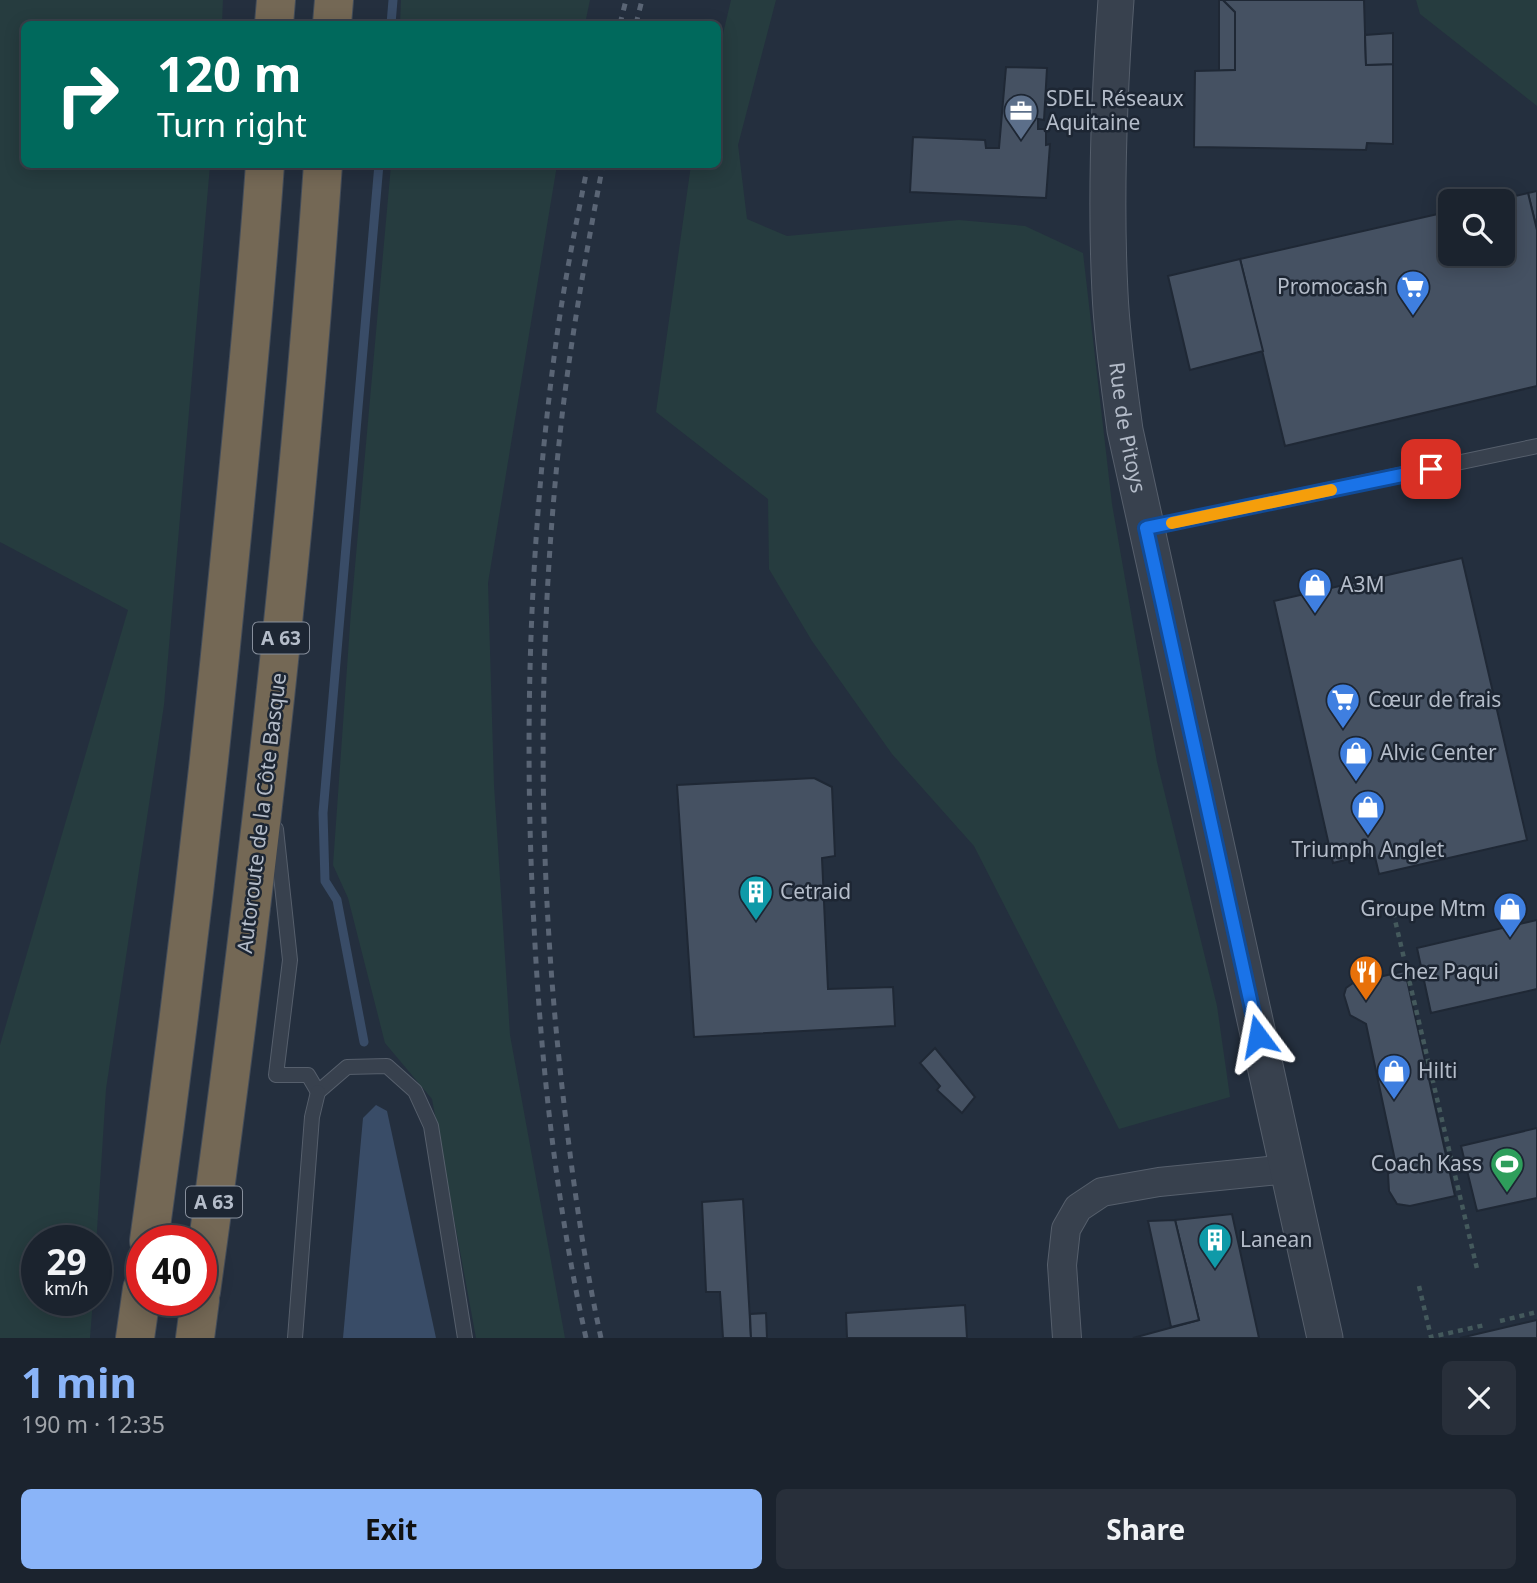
<!DOCTYPE html>
<meta charset="utf-8">
<style>
body{margin:0;font-family:"Noto Sans",sans-serif;background:#282f3a;color:#f1f3f6;height:100vh;display:flex;flex-direction:column;font-size:26px;white-space:nowrap}
*{box-sizing:border-box;margin:0}
p{font-size:23px;color:#a0a4aa}
.icon{flex:none;width:38px;height:38px;fill:none;stroke:currentColor;stroke-width:2;stroke-linecap:round;stroke-linejoin:round}
.map{position:relative;height:1338px;overflow:hidden}
.panel{display:flex;flex-direction:column;background:#1b232e;flex:1}
.panel>*{flex:none}
.guide{position:absolute;left:21px;top:21px;width:700px;height:147px;border-radius:10px;box-shadow:0 4px 18px #0003,0 0 0 2px #39404a;background:#00695c;color:#fff;overflow:hidden}
.controls{position:absolute;left:1438px;top:189px;display:grid;gap:14px}
.controls a{display:grid;place-items:center;width:77px;height:77px;border-radius:10px;background:#1b232e;box-shadow:0 4px 18px #0003,0 0 0 2px #39404a;font-size:35px}
.speed{position:absolute;left:21px;top:1225px;display:flex;gap:14px;font-size:35px;font-weight:700;text-align:center}
.speed>*{display:grid;place-content:center;width:91px;height:91px;border-radius:50%;background:#1b232e;box-shadow:0 4px 18px #0003,0 0 0 2px #39404a;line-height:1}
.speed small{font-size:18px;font-weight:400}
.speed .limit{border:10px solid #d22;background:#fff;color:#111}
.pin{position:absolute;display:grid;place-items:center;width:60px;height:60px;color:#fff;margin:-30px;border-radius:14px;box-shadow:0 4px 10px #0006}
.me{position:absolute;width:77px;margin:-38px;rotate:347deg;stroke-linejoin:round;filter:drop-shadow(0 0 5px #0008)}
.turn{display:flex;align-items:center;gap:24px;height:147px;padding:0 21px;font-size:32px}
.turn .icon{width:91px;height:91px;stroke-width:2.5}
.turn b{display:block;font-size:49px;line-height:60px}
.round{display:grid;place-items:center;flex:none;width:74px;height:74px;border-radius:10px;background:#282f3a}
.overview{display:flex;align-items:center;justify-content:space-between;height:119px;padding:0 21px}
h1{font-size:42px;font-weight:700;line-height:52px;color:#8ab4f8}
.action{display:flex;gap:14px;margin-top:auto;padding:14px 21px}
.action a{flex:1;height:80px;border-radius:10px;background:#8ab4f8;color:#111;font-size:28px;font-weight:700;line-height:80px;text-align:center}
.action a+a{background:#282f3a;color:#f1f3f6}
.map>svg:first-child{display:block}
</style>
<div class="map">
<svg width="1537" height="1338" viewBox="0 0 1537 1338">
<rect width="100%" height="100%" fill="#242f3e"/>
<g fill="#263c3f">
<polygon points="0,0 223,0 222,24 24,24 24,164 210,165 164,705 106,1089 96,1246 96,1241 37,1241 37,1300 93,1300 90,1338 0,1338 0,1045 128,610 0,542"/>
<polygon points="401,0 590,0 585,24 400,24"/>
<polygon points="731,0 776,0 738,145 747,219 787,236 959,220 1025,226 1083,253 1112,504 1157,762 1217,1006 1230,1097 1119,1129 974,846 892,754 812,641 769,569 768,499 656,412 691,165 718,164 718,55"/>
<polygon points="1416,0 1537,0 1537,106 1420,14"/>
<polygon points="391,165 557,165 488,583 494,785 510,1035 565,1338 476,1338 432,1099 385,1043 348,898 333,865 351,611"/>
</g>
<polygon fill="#394c67" points="376,1105 387,1111 436,1338 343,1338 363,1118"/>
<g fill="none" stroke-linecap="round" stroke-linejoin="round">
<g stroke="#394c67" stroke-width="9">
<polyline points="391,24 393,0"/>
<polyline points="364,1042 337,900 325,881 323,813 379,164"/>
</g>
</g>
<g fill="#455162" stroke="#1f2835" stroke-width="2">
<polygon points="1219,0 1223,0 1235,12 1235,70 1219,71"/>
<polygon points="1223,0 1364,0 1366,65 1393,64 1393,144 1367,143 1366,150 1194,147 1195,71 1235,70 1235,12"/>
<polygon points="1393,33 1393,64 1366,65 1365,35"/>
<polygon points="1006,67 1047,68 1044,120 1038,119 1038,129 1046,129 1046,145 1050,144 1046,198 910,192 913,137 985,140 986,148 999,148"/>
<polygon points="1537,191 1537,230 1528,193"/>
<polygon points="1528,193 1537,230 1537,386 1285,446 1240,259 1451,211 1451,254 1503,254 1503,201 1494,201"/>
<polygon points="1240,259 1263,351 1190,370 1168,276"/>
<polygon points="1462,558 1527,840 1379,874 1374,853 1333,863 1274,601"/>
<polygon points="814,778 832,787 835,856 822,858 828,989 893,987 895,1026 694,1037 677,785"/>
<polygon points="1537,920 1537,989 1431,1013 1417,948"/>
<polygon points="1405,971 1455,1196 1410,1206 1397,1204 1389,1191 1388,1174 1396,1165 1366,1024 1350,1015 1344,995 1346,988 1353,983"/>
<polygon points="935,1048 975,1097 962,1113 937,1090 940,1086 920,1063"/>
<polygon points="1537,1128 1537,1198 1477,1211 1461,1146"/>
<polygon points="743,1199 751,1338 723,1338 720,1292 706,1292 702,1202"/>
<polygon points="1232,1214 1259,1338 1133,1338 1199,1320 1175,1220"/>
<polygon points="1175,1220 1199,1320 1171,1327 1148,1221"/>
<polygon points="965,1305 967,1338 847,1338 846,1313"/>
<polygon points="766,1313 767,1338 751,1338 750,1314"/>
<polygon points="1537,1320 1537,1338 1460,1338"/>
</g>
<g fill="none" stroke-linecap="round" stroke-linejoin="round">
<g stroke="#565f6c" stroke-width="16">
<g id="service">
<polyline points="1148,528 1537,446"/>
<polyline points="276,829 290,960 276,1075 308,1075 318,1092 347,1067 387,1066 415,1091 431,1126 465,1338"/>
<polyline points="295,1338 312,1117 318,1092"/>
</g>
</g>
<g stroke="#565f6c" stroke-width="30">
<polyline id="minor" points="1067,1338 1062,1265 1066,1229 1078,1208 1102,1192 1159,1182 1288,1169"/>
</g>
<g stroke="#565f6c" stroke-width="37">
<g id="tertiary">
<path id="s1" d="M1116 0C1109 97 1105 195 1110 293 1112 339 1119 384 1125 430L1325 1338"/>
</g>
</g>
<g stroke="#434c59" stroke-width="40">
<g id="motorway">
<polyline points="274,24 276,0"/>
<polyline points="332,24 334,0"/>
<path d="M149 1241C181 1013 208 784 230 555 243 425 256 295 265 164"/>
<path d="M201 1292C253 918 297 542 323 164"/>
<polyline points="135,1338 142,1289"/>
<polyline points="195,1338 200,1300"/>
</g>
</g>
<g stroke="#44595c" stroke-width="4.5" stroke-dasharray="5 5" stroke-linecap="butt">
<polyline points="1391,903 1478,1273"/>
<polyline points="1419,1286 1431,1337 1485,1325"/>
<polyline points="1500,1321 1537,1312"/>
</g>
<use href="#service" stroke="#38414e" stroke-width="14"/>
<use href="#minor" stroke="#38414e" stroke-width="28"/>
<use href="#tertiary" stroke="#38414e" stroke-width="35"/>
<use href="#motorway" stroke="#746855" stroke-width="38"/>
<g stroke="#5a6575" stroke-width="5" stroke-dasharray="7 7" stroke-linecap="butt">
<polyline points="620,24 626,0"/>
<polyline points="636,24 642,0"/>
<path d="M586 1338C556 1203 541 1064 534 926 523 726 530 527 558 328 566 273 577 219 588 164"/>
<path d="M601 1338C584 1261 573 1182 564 1104 537 876 536 644 562 416 572 332 587 248 603 164"/>
</g>
</g>
<g fill="none" stroke-linecap="round" stroke-linejoin="round">
<g stroke="#114b97" stroke-width="18">
<polyline id="route" points="1258,1036 1146,528 1431,469"/>
</g>
<use href="#route" stroke="#1a73e8" stroke-width="12"/>
<polyline stroke="#f59e0b" stroke-width="12" points="1172,523 1331,490"/>
</g>
<defs>
<g id="office-pin" transform="scale(1.75)"><path d="M0 17L-7.5 6A9.5 9.5 0 1 1 7.5 6Z" fill="#5c6f8a" stroke="#1d2633"/><path d="M-6-3h4V-5.5h4V-3h4V5H-6ZM-1-4.5V-3h2v-1.5ZM-6 0V1H6V0Z" fill="#fff"/></g>
<g id="supermarket-pin" transform="scale(1.75)"><path d="M0 17L-7.5 6A9.5 9.5 0 1 1 7.5 6Z" fill="#3f7fe0" stroke="#1d2633"/><path d="M-6-5.5h2.5l.6 2H6L4.5 2H-2.5L-4.4-4H-6ZM-1.5 3.2a1.3 1.3 0 1 0 .1 0ZM3 3.2a1.3 1.3 0 1 0 .1 0Z" fill="#fff"/></g>
<g id="shop-pin" transform="scale(1.75)"><path d="M0 17L-7.5 6A9.5 9.5 0 1 1 7.5 6Z" fill="#3f7fe0" stroke="#1d2633"/><path d="M-5-2.5h2.3a2.7 3.5 0 0 1 5.4 0H5L5.5 6h-11ZM-1.5-2.5h3a1.5 2.3 0 0 0-3 0Z" fill="#fff"/></g>
<g id="building-pin" transform="scale(1.75)"><path d="M0 17L-7.5 6A9.5 9.5 0 1 1 7.5 6Z" fill="#0f9aa8" stroke="#1d2633"/><path d="M-4-6H4V6H1V3H-1V6H-4ZM-2.5-4.3h1.7v1.8h-1.7ZM.8-4.3h1.7v1.8H.8ZM-2.5-1h1.7V.8h-1.7ZM.8-1h1.7V.8H.8Z" fill="#fff"/></g>
<g id="restaurant-pin" transform="scale(1.75)"><path d="M0 17L-7.5 6A9.5 9.5 0 1 1 7.5 6Z" fill="#e8710a" stroke="#1d2633"/><path d="M-5-6h1v4h1v-4h1v4h1v-4h1v5L-1.5 .5V6h-2V.5L-5-1ZM5-6V6H3V1.5H1.5Q1.5-4 5-6Z" fill="#fff"/></g>
<g id="stadium-pin" transform="scale(1.75)"><path d="M0 17L-7.5 6A9.5 9.5 0 1 1 7.5 6Z" fill="#2e9e5b" stroke="#1d2633"/><path d="M0-5a6.5 5 0 1 0 0 10a6.5 5 0 1 0 0-10ZM-3.5-1.8h7v3.6h-7Z" fill="#fff"/></g>
</defs>
<g fill-rule="evenodd">
<use href="#office-pin" x="1021" y="111"/>
<use href="#supermarket-pin" x="1413" y="287"/>
<use href="#shop-pin" x="1315" y="585"/>
<use href="#supermarket-pin" x="1343" y="700"/>
<use href="#shop-pin" x="1356" y="753"/>
<use href="#shop-pin" x="1368" y="807"/>
<use href="#building-pin" x="756" y="892"/>
<use href="#shop-pin" x="1510" y="909"/>
<use href="#restaurant-pin" x="1366" y="972"/>
<use href="#shop-pin" x="1394" y="1071"/>
<use href="#stadium-pin" x="1507" y="1164"/>
<use href="#building-pin" x="1215" y="1240"/>
</g>
<g text-anchor="middle" stroke-width="5" stroke-linejoin="round" paint-order="stroke">
<g fill="#1d2633" stroke="#878f9c" stroke-width="2">
<rect x="253" y="622.5" width="56" height="31" rx="5"/>
<rect x="186" y="1186.5" width="56" height="31" rx="5"/>
</g>
<g font-size="19" font-weight="bold" fill="#b4bcc9">
<text x="281" y="645">A 63</text>
<text x="214" y="1209">A 63</text>
</g>
<g font-size="21" fill="#b4bcc9" stroke="#1d2633" text-anchor="start">
<text x="1046" y="106">SDEL Réseaux<tspan x="1046" dy="24">Aquitaine</tspan></text>
<text x="1388" y="294" text-anchor="end">Promocash</text>
<text x="1340" y="592">A3M</text>
<text x="1368" y="707">Cœur de frais</text>
<text x="1380" y="760">Alvic Center</text>
<text x="1368" y="857" text-anchor="middle">Triumph Anglet</text>
<text x="780" y="899">Cetraid</text>
<text x="1486" y="916" text-anchor="end">Groupe Mtm</text>
<text x="1390" y="979">Chez Paqui</text>
<text x="1418" y="1078">Hilti</text>
<text x="1482" y="1171" text-anchor="end">Coach Kass</text>
<text x="1240" y="1247">Lanean</text>
</g>
<g font-size="21" fill="#b4bcc9" stroke="#1d2633">
<text dy="7" stroke="none"><textPath href="#s1" startOffset="429">Rue de Pitoys</textPath></text>
<text transform="translate(262 813) rotate(-83)" y="7">Autoroute de la Côte Basque</text>
</g>
</g>
</svg>
<div class="controls">
<a><svg class="icon" aria-label="search" viewBox="0 0 24 24"><circle cx="10" cy="10" r="6"/><path d="M15 15l6 6"/></svg></a>
</div>
<div class="speed"><div>29<small>km/h</small></div><div class="limit">40</div></div>
<div class="pin" style="left:1431px;top:469px;background:#d93025"><svg class="icon" aria-label="arrive" viewBox="0 0 24 24"><path d="M6 21V4h12l-3 4 3 4H6"/></svg></div>
<svg class="me" style="left:1258px;top:1036px" viewBox="-20 -20 40 40"><path d="M0-17L14 15 0 8-14 15z" fill="#1a73e8" stroke="#fff" stroke-width="4"/></svg>
<div class="guide">
<div class="turn"><svg class="icon" aria-label="right" viewBox="0 0 24 24"><path d="M7 20v-9h11M14 6l5 5-5 5"/></svg><div><b>120 m</b>Turn right</div></div>
</div>
</div>
<section class="panel">
<div class="overview"><div><h1>1 min</h1><p>190 m · 12:35</p></div><a class="round"><svg class="icon" aria-label="close" viewBox="0 0 24 24"><path d="M6 6l12 12M18 6L6 18"/></svg></a></div>
<div class="action"><a>Exit</a><a>Share</a></div>
</section>
